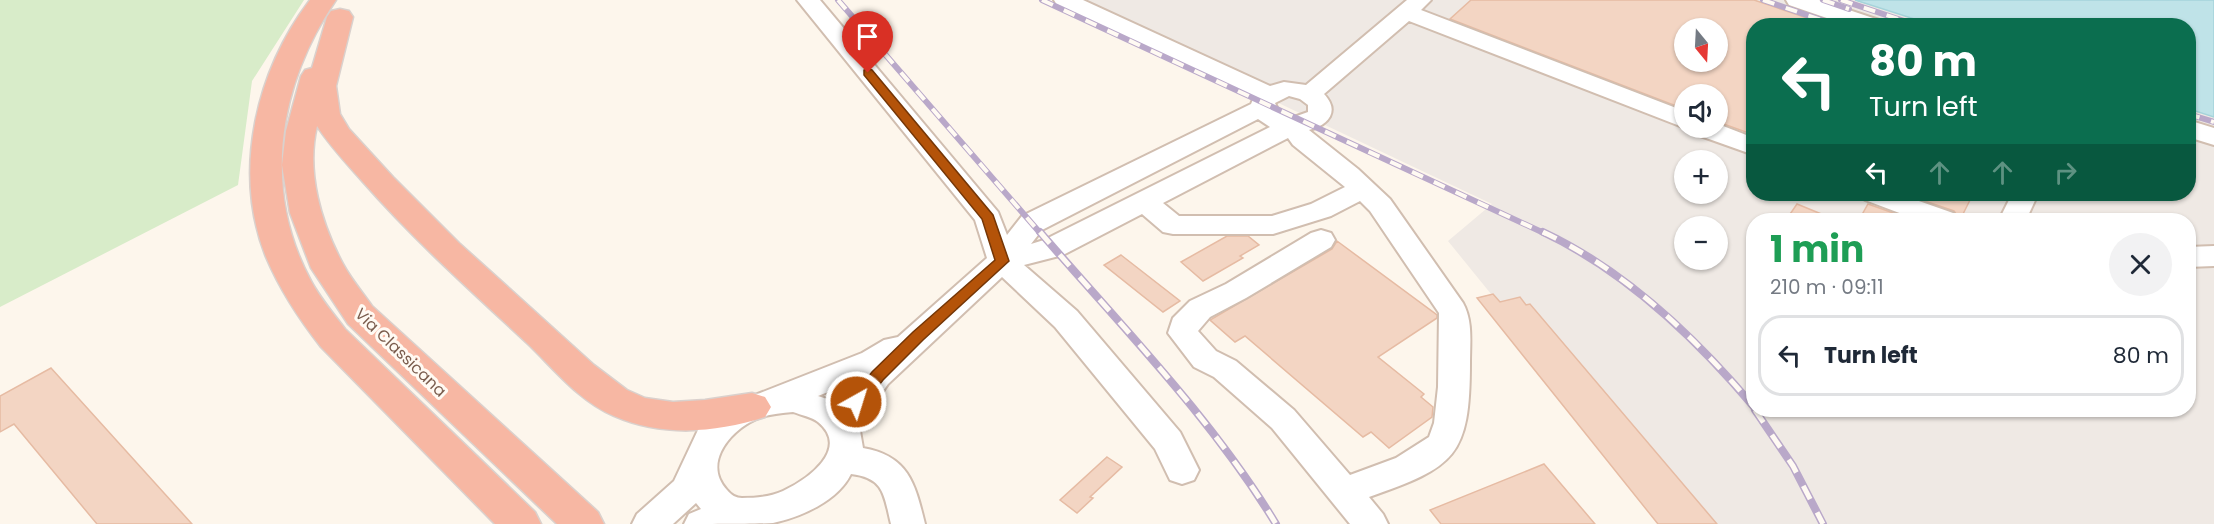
<!DOCTYPE html>
<meta charset="utf-8">
<style>
body{margin:0;font-family:Poppins,sans-serif;background:#f2f2f3;color:#1f2937;height:100vh;display:flex;flex-direction:column;font-size:22px;white-space:nowrap}
*{box-sizing:border-box;margin:0}
p{font-size:20px;color:#747a83}
.icon{flex:none;width:33px;height:33px;fill:none;stroke:currentColor;stroke-width:2;stroke-linecap:round;stroke-linejoin:round}
.map{position:relative;flex:1;overflow:hidden}
.panel{position:absolute;left:1746px;top:213px;width:450px;height:204px;display:flex;flex-direction:column;background:#fff;border-radius:24px;box-shadow:0 2px 4px #0004}
.panel>*{flex:none}
.guide{position:absolute;left:1746px;top:18px;width:450px;height:183px;border-radius:24px;box-shadow:0 2px 4px #0004;background:#0b6e4f;color:#fff;overflow:hidden}
.needle{width:39px;rotate:162deg}
.buttons{position:absolute;left:1674px;top:18px;display:grid;gap:12px}
.buttons a{display:grid;place-items:center;width:54px;height:54px;border-radius:50%;background:#fff;box-shadow:0 2px 4px #0004;font-size:30px}
.pin{position:absolute;display:grid;place-items:center;width:51px;height:51px;color:#fff;margin:-62px -26px;border-radius:50% 50% 50% 0;rotate:-45deg;box-shadow:0 0 6px #0007}
.pin .icon{rotate:45deg}
.me{position:absolute;width:66px;margin:-33px;rotate:39deg;stroke-linejoin:round;filter:drop-shadow(0 0 4px #0008)}
.turn{display:flex;align-items:center;gap:21px;height:126px;padding:0 24px;font-size:27px}
.turn .icon{width:78px;height:78px;stroke-width:2.5}
.turn b{display:block;font-size:42px;line-height:51px}
.lanes{display:flex;align-items:center;height:57px;padding:0 24px;background:#0003;justify-content:center;gap:30px;direction:ltr}
.lanes .off{opacity:.35}
.round{display:grid;place-items:center;flex:none;width:63px;height:63px;border-radius:32px;background:#f2f2f3}
.headline{display:flex;align-items:center;justify-content:space-between;height:102px;padding:0 24px}
h1{font-size:36px;font-weight:700;line-height:45px;color:#1e9e55}
ul{padding:0;list-style:none}
li{display:flex;align-items:center;gap:18px;height:81px;margin:0 12px 9px;padding:0 12px;border:3px solid #e0e1e3;border-radius:24px}
li div{flex:1}
li b{display:block;font-size:22px}
li em{font-style:normal}
.map>svg:first-child{display:block}
</style>
<div class="map">
<svg width="2214" height="524" viewBox="0 0 2214 524">
<rect width="100%" height="100%" fill="#fdf6ec"/>
<path fill="#efe9e4" fill-rule="evenodd" d="M1061 0H1855L1933 25 1754 26V194H2188L2189 109 2214 117V524H1658L1490 315 1477 298 1491 294 1448 241 1492 204ZM1684 28H1718V62H1684ZM1684 94H1718V128H1684ZM1684 160H1718V194H1684ZM1754 220H2188V410H1754ZM1684 226H1718V260H1684Z"/>
<polygon fill="#d8ecc9" points="0,0 304,0 252,81 238,185 0,307"/>
<polygon fill="#bfe3e8" stroke="#a5d3da" stroke-width="1.5" points="1855,0 2214,0 2214,117 2189,109 2188,26 1933,25"/>
<g fill="#f3d5c3" stroke="#e6bba3" stroke-width="1.5" fill-rule="evenodd">
<path d="M1471 0H1754L1822 23 1821 26H1754V135L1718 122V94H1684V109L1450 19ZM1684 28H1718V62H1684Z"/>
<polygon points="1904,194 1973,194 1960,220 1954,211"/>
<polygon points="1797,204 1836,220 1786,220"/>
<polygon points="1868,204 1913,220 1859,220"/>
<polygon points="1227,236 1248,236 1259,245 1240,256 1243,258 1203,281 1181,262"/>
<polygon points="1337,241 1437,315 1437,318 1378,357 1424,394 1421,397 1433,407 1432,417 1389,448 1371,432 1363,437 1245,336 1235,342 1210,320 1332,249"/>
<polygon points="1121,255 1180,301 1163,312 1104,265"/>
<polygon points="1493,294 1500,302 1520,297 1526,305 1530,304 1717,524 1658,524 1477,298"/>
<polygon points="51,368 192,524 97,524 14,424 0,432 0,396"/>
<polygon points="1107,457 1122,467 1090,497 1093,498 1077,513 1060,500"/>
<polygon points="1544,464 1595,524 1441,524 1430,510"/>
</g>
<g fill="none" stroke-linecap="round" stroke-linejoin="round">
<g stroke="#d1beb0" stroke-width="4">
<g id="minor">
<path d="M797 0H820L998 212 1007 235 1022 216 1251 104 1254 97 1057 5 1054 0H1083L1270 86 1284 82 1306 85 1407 0H1431L1421 10 1684 111 1685 128 1409 21 1324 94C1340 111 1329 125 1309 130L1358 169 1390 199 1463 303C1473 321 1470 343 1470 362 1470 457 1455 467 1369 497L1383 514 1388 524H1350L1272 428 1214 377 1194 367 1168 333 1173 318 1190 301 1226 284 1311 233 1321 230 1331 233 1335 240 1331 247 1246 298 1210 317 1198 331 1216 351 1236 361 1294 410 1350 475 1396 458 1429 437 1434 423 1438 387 1439 313 1370 211 1360 201 1331 216 1273 234H1173L1163 232 1142 214 1063 255 1024 265 1077 311 1180 432 1199 470 1194 480 1182 484 1170 480 1155 449 1055 327 1002 277 888 384 859 425 863 448C909 456 915 484 925 524H891C884 496 885 478 851 474 838 501 801 517 773 523 752 524 708 524 684 524L689 514 701 509 696 503 673 524H632L637 514 674 481 698 430 722 408 862 353 884 340 898 337 987 258 975 220ZM1289 96 1300 99 1308 105V112L1294 117 1279 112 1275 103ZM1258 119 1270 127 1044 240 1031 244 1042 230ZM1288 138 1293 145 1345 187 1311 204 1272 216H1179L1163 203ZM855 381 839 403 818 396ZM793 412C801 415 812 417 818 422 851 449 807 480 783 491 770 497 756 498 742 498 736 498 731 495 727 490 701 462 733 427 761 417 771 414 782 413 793 412Z"/>
<polygon points="1786,0 1819,0 1882,21 1885,26 1850,26 1789,5"/>
<polygon points="2188,120 2214,128 2214,145 2188,137"/>
<polygon points="1718,124 1754,138 1754,155 1695,134 1691,128 1718,128"/>
<polygon points="1861,194 1899,194 1953,213 1957,220 1918,220 1865,200"/>
<polygon points="2012,194 2038,194 2026,220 1999,220"/>
<polygon points="2214,246 2214,266 2188,267 2188,247"/>
</g>
</g>
<g stroke="#dad1cd" stroke-width="3">
<g id="highway">
<path d="M310 0H336C279 83 261 189 311 281 320 298 333 313 345 329L535 512 541 524H495L321 347C299 319 280 290 266 257 232 172 256 71 310 0Z"/>
<path d="M340 9 349 11 353 17 336 86 340 114 349 129 393 177 459 243 594 365 627 390 645 398 673 402 705 400 752 393 765 397 771 407 765 417C716 433 662 437 614 416 579 401 555 370 528 344 471 291 414 240 363 182 347 164 330 146 317 126 306 172 321 223 343 264 351 279 363 293 372 306L598 512 604 524H557L348 324 311 268 290 213 282 165 286 131 301 76 305 70 312 68 327 17 331 11Z"/>
</g>
</g>
<use href="#minor" fill="#fff" fill-rule="evenodd"/>
<use href="#highway" fill="#f7b7a3" fill-rule="evenodd"/>
<g stroke="#b9a8c9" stroke-width="6">
<g id="rail-far1">
<polyline points="838,0 1041,234"/>
<polyline points="1042,0 1546,234"/>
<polyline points="1763,0 1839,26"/>
<polyline points="1823,0 1849,9"/>
<polyline points="1841,0 1919,26"/>
<polyline points="2188,114 2214,122"/>
</g>
</g>
<g stroke="#b9a8c9" stroke-width="8">
<g id="rail">
<path d="M1040 232C1121 326 1211 417 1276 524"/>
<path d="M1543 232C1626 271 1696 338 1754 407"/>
<polyline points="1755,410 1793,466 1823,524"/>
</g>
</g>
<use href="#rail-far1" stroke="#fffaf3" stroke-width="4" stroke-dasharray="12" stroke-linecap="butt"/>
<use href="#rail" stroke="#fffaf3" stroke-width="5" stroke-dasharray="15" stroke-linecap="butt"/>
</g>
<polygon fill="#b45309" stroke="#753606" stroke-width="1.5" points="868,69 872,70 993,215 1009,261 923,340 883,380 862,407 851,407 849,402 872,372 913,332 995,260 982,219 864,75 864,70"/>
<g text-anchor="middle" stroke-width="6" stroke-linejoin="round" paint-order="stroke">
<g font-size="16" fill="#7a5c4d" stroke="#fffaf3">
<text transform="translate(401 352) rotate(44)" y="6">Via Classicana</text>
</g>
</g>
</svg>
<div class="buttons">
<a><svg class="needle" viewBox="-14 -14 28 28"><path d="M0-13l5 13h-10z" fill="#e53935"/><path d="M0 13l5-13h-10z" fill="#747a83"/></svg></a>
<a><svg class="icon" aria-label="sound" viewBox="0 0 24 24"><path d="M4 9h4l5-4v14l-5-4H4zM17 9q2 3 0 6"/></svg></a>
<a>+</a>
<a>−</a>
</div>
<div class="pin" style="left:868px;top:73px;background:#d93025"><svg class="icon" aria-label="arrive" viewBox="0 0 24 24"><path d="M6 21V4h12l-3 4 3 4H6"/></svg></div>
<svg class="me" style="left:856px;top:402px" viewBox="-20 -20 40 40"><circle r="17" fill="#b45309" stroke="#fff" stroke-width="3"/><path d="M0-11L8 9 0 5-8 9z" fill="#fff"/></svg>
<div class="guide">
<div class="turn"><svg class="icon" aria-label="left" viewBox="0 0 24 24"><path d="M17 20v-9H6M10 6l-5 5 5 5"/></svg><div><b>80 m</b>Turn left</div></div>
<div class="lanes"><svg class="icon" aria-label="left" viewBox="0 0 24 24"><path d="M17 20v-9H6M10 6l-5 5 5 5"/></svg><svg class="icon off" aria-label="ahead" viewBox="0 0 24 24"><path d="M12 20V5M6 11l6-6 6 6"/></svg><svg class="icon off" aria-label="ahead" viewBox="0 0 24 24"><path d="M12 20V5M6 11l6-6 6 6"/></svg><svg class="icon off" aria-label="right" viewBox="0 0 24 24"><path d="M7 20v-9h11M14 6l5 5-5 5"/></svg></div>
</div>
<section class="panel">
<div class="headline"><div><h1>1 min</h1><p>210 m · 09:11</p></div><a class="round"><svg class="icon" aria-label="close" viewBox="0 0 24 24"><path d="M6 6l12 12M18 6L6 18"/></svg></a></div>
<ul>
<li><svg class="icon" aria-label="left" viewBox="0 0 24 24"><path d="M17 20v-9H6M10 6l-5 5 5 5"/></svg><div><b>Turn left</b></div><em>80 m</em></li>
</ul>
</section>
</div>
